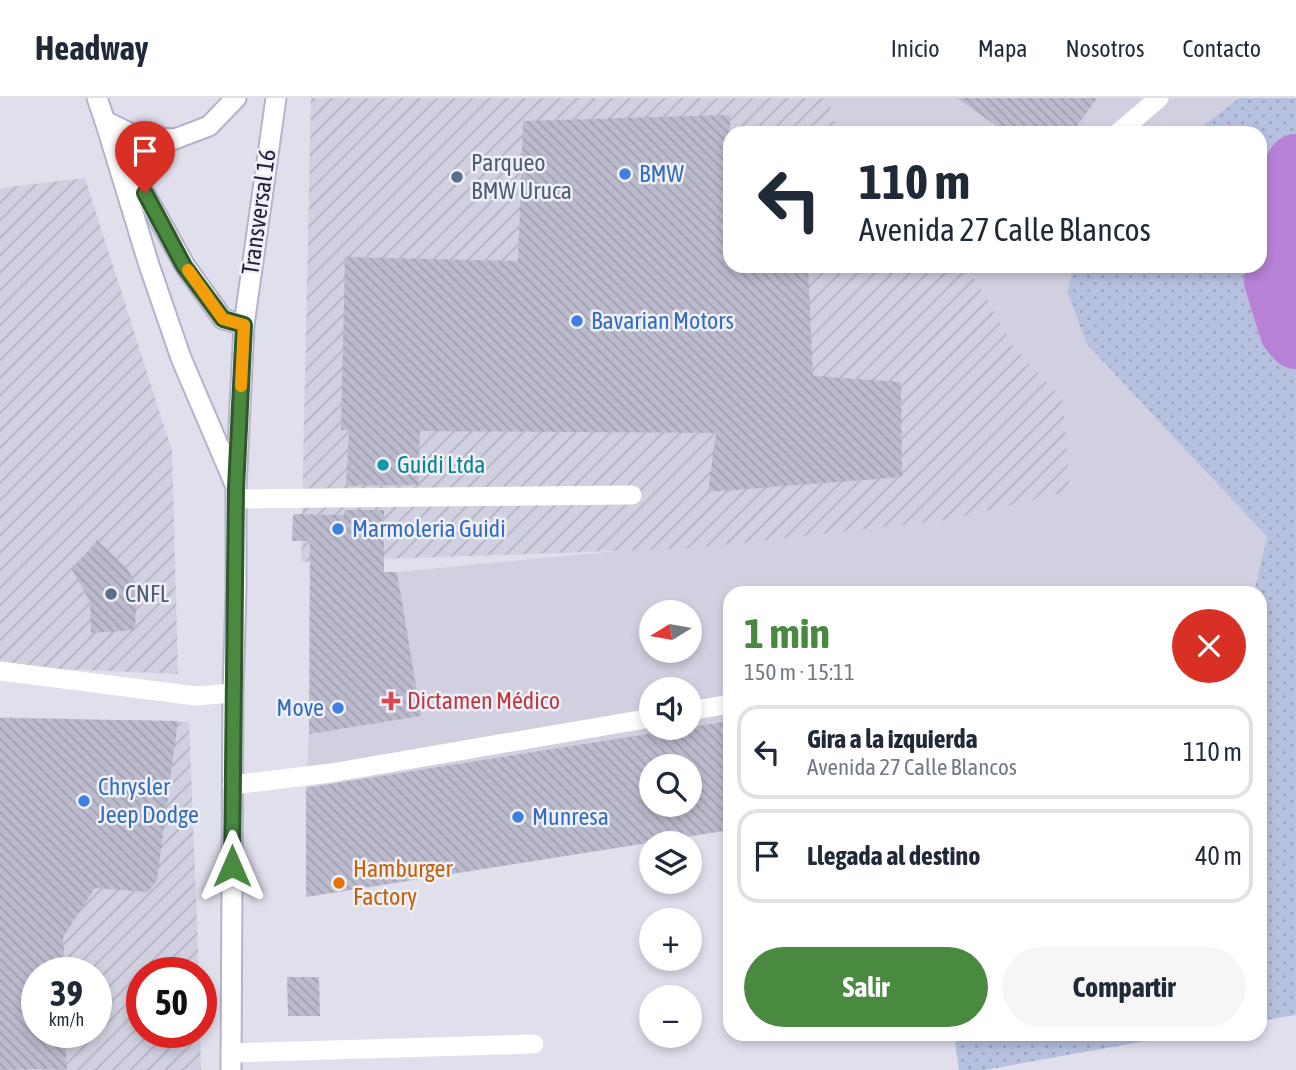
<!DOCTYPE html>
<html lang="es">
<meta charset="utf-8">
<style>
body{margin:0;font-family:"Asap Condensed",sans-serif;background:#f6f6f7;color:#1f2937;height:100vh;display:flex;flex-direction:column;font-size:26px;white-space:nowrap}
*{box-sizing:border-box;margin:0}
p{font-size:23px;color:#747a83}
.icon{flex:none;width:38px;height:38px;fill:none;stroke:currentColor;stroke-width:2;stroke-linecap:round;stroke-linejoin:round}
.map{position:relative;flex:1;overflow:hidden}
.panel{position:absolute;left:723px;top:488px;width:544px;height:455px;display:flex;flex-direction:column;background:#fff;border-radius:21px;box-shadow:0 4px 10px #0003}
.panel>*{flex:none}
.top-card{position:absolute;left:723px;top:28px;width:544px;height:147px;border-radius:21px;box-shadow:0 4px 10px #0003;background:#fff;color:#1f2937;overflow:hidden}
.needle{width:46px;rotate:259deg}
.controls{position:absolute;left:639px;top:502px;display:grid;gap:14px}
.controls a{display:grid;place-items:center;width:63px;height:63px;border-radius:50%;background:#fff;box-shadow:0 4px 10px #0003;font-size:35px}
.speed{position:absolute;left:21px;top:859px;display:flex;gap:14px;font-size:35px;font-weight:700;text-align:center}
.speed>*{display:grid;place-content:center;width:91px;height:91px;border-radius:50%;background:#fff;box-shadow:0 4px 10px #0003;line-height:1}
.speed small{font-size:18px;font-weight:400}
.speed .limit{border:10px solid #d22;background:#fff;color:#111}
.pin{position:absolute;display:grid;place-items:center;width:60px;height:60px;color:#fff;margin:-72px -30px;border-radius:50% 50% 50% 0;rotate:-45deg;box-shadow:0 0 7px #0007}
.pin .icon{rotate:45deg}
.me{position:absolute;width:77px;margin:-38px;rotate:0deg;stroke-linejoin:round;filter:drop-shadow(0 0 5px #0008)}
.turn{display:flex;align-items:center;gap:24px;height:147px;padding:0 21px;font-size:32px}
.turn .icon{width:91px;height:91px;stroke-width:2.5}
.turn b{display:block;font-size:49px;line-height:60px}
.round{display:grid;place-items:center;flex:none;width:74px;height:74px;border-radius:37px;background:#f6f6f7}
.overview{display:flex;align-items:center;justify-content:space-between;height:119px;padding:0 21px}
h1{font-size:42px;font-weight:700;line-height:52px;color:#498940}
.cta{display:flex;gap:14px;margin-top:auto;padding:14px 21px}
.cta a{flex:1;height:80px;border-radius:42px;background:#498940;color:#fff;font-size:28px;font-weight:700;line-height:80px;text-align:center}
.cta a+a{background:#f6f6f7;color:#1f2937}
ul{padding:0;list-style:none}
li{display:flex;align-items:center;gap:21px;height:94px;margin:0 14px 10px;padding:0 7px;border:4px solid #e0e1e3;border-radius:21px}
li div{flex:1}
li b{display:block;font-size:26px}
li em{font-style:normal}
header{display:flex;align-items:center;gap:42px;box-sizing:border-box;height:98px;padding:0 35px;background:#fff;border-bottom:2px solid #e0e1e3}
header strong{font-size:33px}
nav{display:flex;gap:38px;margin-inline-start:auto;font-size:24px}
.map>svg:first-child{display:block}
</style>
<header>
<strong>Headway</strong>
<nav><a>Inicio</a><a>Mapa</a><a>Nosotros</a><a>Contacto</a></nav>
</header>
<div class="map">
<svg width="1296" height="972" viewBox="0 0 1296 972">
<defs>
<pattern id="industrial-furrows" width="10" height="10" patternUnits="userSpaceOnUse" patternTransform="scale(1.75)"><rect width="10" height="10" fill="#d1d0e0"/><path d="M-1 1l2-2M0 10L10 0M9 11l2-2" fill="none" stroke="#b3b2c1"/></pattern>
<pattern id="grass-dots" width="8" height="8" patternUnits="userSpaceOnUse" patternTransform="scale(1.75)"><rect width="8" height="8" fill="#b6c1df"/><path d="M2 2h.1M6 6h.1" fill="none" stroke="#9ca5c0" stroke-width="1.8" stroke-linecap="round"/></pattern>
<pattern id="building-back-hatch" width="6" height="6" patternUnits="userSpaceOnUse" patternTransform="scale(1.75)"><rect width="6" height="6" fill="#bcbbcd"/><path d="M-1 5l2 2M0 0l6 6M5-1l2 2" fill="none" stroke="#a1a0b1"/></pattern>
</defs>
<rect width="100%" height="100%" fill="#e0dfec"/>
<g fill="#d1d0e0" fill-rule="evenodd">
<polygon points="828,0 1296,0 1260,35 838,35"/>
<path d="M955 168H1244L1198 365 1267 439 1254 495H730V732L306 799V690L309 636 310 473 397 474 947 422 1063 301 1014 250 977 183ZM651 514H690V553H651ZM651 592H690V630H651ZM651 668H690V707H651Z"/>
</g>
<g fill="url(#industrial-furrows)" fill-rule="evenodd">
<polygon points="311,0 828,0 838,35 730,35 730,168 955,168 977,183 1014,250 1063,301 1070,393 947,422 697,450 301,464"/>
<polygon points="85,80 172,353 178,576 36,570 0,564 0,90"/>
<path d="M0 619 189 624 199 875H142V934L200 935 201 972H0ZM37 875H96V934H37Z"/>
</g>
<g fill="url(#grass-dots)">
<polygon points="1240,0 1296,0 1296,917 1260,923 1260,495 1254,495 1267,439 1087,246 1067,193 1075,168 1260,168 1260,35 1193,35"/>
<polygon points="954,936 1185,936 984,972 959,972"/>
</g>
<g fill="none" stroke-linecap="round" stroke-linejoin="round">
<polyline stroke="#b782d6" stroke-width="58" points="1296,65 1286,81 1276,133 1273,183 1289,234 1296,242"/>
</g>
<g fill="url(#building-back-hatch)" fill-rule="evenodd">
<polygon points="957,0 1097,0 1072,35 1006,35"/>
<polygon points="730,17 730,168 808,168 813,278 901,284 902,379 708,394 716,335 420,333 418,387 346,388 349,332 341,332 345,159 518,163 523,23"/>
<polygon points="345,412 384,412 384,474 397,474 421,618 309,636 310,443 292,443 293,416 344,417"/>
<polygon points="97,442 128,472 137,488 135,532 91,535 90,503 72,472"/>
<polygon points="0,620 178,623 157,782 148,794 95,790 63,839 65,875 37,875 37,934 65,934 67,972 39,971 0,972"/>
<path d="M730 623V732L306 799V690ZM651 668H690V707H651Z"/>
<polygon points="287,879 319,879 320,918 288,918"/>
</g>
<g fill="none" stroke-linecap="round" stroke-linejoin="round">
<g stroke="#b5b2cd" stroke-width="23">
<g id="secondary">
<polyline points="97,0 105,23 110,32"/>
<polyline points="105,23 149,167 181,260 234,384"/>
<polyline points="105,23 138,39 175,41 209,28 236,0"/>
<polyline points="124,58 185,168 223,221 244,227"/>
<polyline points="231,972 233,595 236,493 236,390 244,227 276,0"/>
</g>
</g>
<g stroke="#fff" stroke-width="19">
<polyline points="1118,35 1159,0"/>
<polyline points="237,401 632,397"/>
<polyline points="690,613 730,606"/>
<polyline points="232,687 331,675 651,620"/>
<polyline points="231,955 534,946"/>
</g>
<polyline stroke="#fff" stroke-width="19" points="0,573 196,598 233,595"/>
<use href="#secondary" stroke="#fff" stroke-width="19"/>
</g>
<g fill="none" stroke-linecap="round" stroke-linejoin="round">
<g stroke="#2f592a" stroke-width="18">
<polyline id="route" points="145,95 184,168 223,221 244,227 236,390 232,768"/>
</g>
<use href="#route" stroke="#498940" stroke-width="12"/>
<polyline stroke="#f59e0b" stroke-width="12" points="188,172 223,221 244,227 241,288"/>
</g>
<g fill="#3f7fe0" stroke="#f0f0f8" stroke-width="2.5">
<circle cx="625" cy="76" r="7"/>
<circle cx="577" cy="223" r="7"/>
<circle cx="338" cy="431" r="7"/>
<circle cx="338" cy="610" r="7"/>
<circle cx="84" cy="703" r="7"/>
<circle cx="518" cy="719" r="7"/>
</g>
<g fill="#5c6f8a" stroke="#f0f0f8" stroke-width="2.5">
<circle cx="457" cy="79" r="7"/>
<circle cx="111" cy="496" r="7"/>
</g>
<circle fill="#0f9aa8" stroke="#f0f0f8" stroke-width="2.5" cx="383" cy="367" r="7"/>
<path fill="#e0444e" stroke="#f0f0f8" stroke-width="2.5" d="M387.5 592.5h7v7h7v7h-7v7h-7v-7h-7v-7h7z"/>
<circle fill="#e8710a" stroke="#f0f0f8" stroke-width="2.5" cx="339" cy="785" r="7"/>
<g text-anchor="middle" stroke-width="5" stroke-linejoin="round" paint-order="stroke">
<g font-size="24" fill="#4e5e75" stroke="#f0f0f8" text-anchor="start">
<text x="471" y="73">Parqueo<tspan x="471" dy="28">BMW Uruca</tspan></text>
<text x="125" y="504">CNFL</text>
</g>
<g font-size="24" fill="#366cbe" stroke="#f0f0f8" text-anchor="start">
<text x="639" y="84">BMW</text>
<text x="591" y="231">Bavarian Motors</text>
<text x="352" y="439">Marmoleria Guidi</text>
<text x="324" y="618" text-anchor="end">Move</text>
<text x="98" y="697">Chrysler<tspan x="98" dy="28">Jeep Dodge</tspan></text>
<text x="532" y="727">Munresa</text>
</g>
<g font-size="24" fill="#251f3e" stroke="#f0f0f8">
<text transform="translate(259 114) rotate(-82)" y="8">Transversal 16</text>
</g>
<g font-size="24" fill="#0d838f" stroke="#f0f0f8" text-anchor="start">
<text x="397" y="375">Guidi Ltda</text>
</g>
<g font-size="24" fill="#be3a42" stroke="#f0f0f8" text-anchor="start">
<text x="407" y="611">Dictamen Médico</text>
</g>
<g font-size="24" fill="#c56008" stroke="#f0f0f8" text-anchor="start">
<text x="353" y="779">Hamburger<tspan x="353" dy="28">Factory</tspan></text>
</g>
</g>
</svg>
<div class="controls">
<a><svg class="needle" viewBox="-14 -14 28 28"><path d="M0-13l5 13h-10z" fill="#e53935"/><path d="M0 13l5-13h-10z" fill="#747a83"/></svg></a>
<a><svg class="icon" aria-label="sound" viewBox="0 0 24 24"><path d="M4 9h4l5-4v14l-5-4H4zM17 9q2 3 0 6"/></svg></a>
<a><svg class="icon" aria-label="search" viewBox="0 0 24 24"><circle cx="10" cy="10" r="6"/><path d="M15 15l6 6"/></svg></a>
<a><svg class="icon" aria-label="layers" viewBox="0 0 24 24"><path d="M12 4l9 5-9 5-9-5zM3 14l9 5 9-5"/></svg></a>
<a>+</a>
<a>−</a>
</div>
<div class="speed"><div>39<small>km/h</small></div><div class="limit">50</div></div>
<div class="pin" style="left:145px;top:95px;background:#d93025"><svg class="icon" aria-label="arrive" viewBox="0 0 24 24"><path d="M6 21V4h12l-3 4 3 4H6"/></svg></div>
<svg class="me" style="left:232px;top:768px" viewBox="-20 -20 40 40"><path d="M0-17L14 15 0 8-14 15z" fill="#498940" stroke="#fff" stroke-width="4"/></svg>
<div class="top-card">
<div class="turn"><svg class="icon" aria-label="left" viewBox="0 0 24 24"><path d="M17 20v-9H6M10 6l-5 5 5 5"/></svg><div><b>110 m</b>Avenida 27 Calle Blancos</div></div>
</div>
<section class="panel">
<div class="overview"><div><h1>1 min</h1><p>150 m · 15:11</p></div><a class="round" style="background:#d93025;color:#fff"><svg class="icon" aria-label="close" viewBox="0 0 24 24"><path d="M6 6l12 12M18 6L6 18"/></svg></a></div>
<ul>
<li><svg class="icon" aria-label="left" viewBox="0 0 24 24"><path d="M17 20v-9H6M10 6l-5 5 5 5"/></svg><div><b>Gira a la izquierda</b><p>Avenida 27 Calle Blancos</p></div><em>110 m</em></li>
<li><svg class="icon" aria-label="arrive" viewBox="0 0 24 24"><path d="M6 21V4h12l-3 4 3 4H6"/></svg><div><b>Llegada al destino</b></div><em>40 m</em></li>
</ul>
<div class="cta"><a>Salir</a><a>Compartir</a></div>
</section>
</div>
